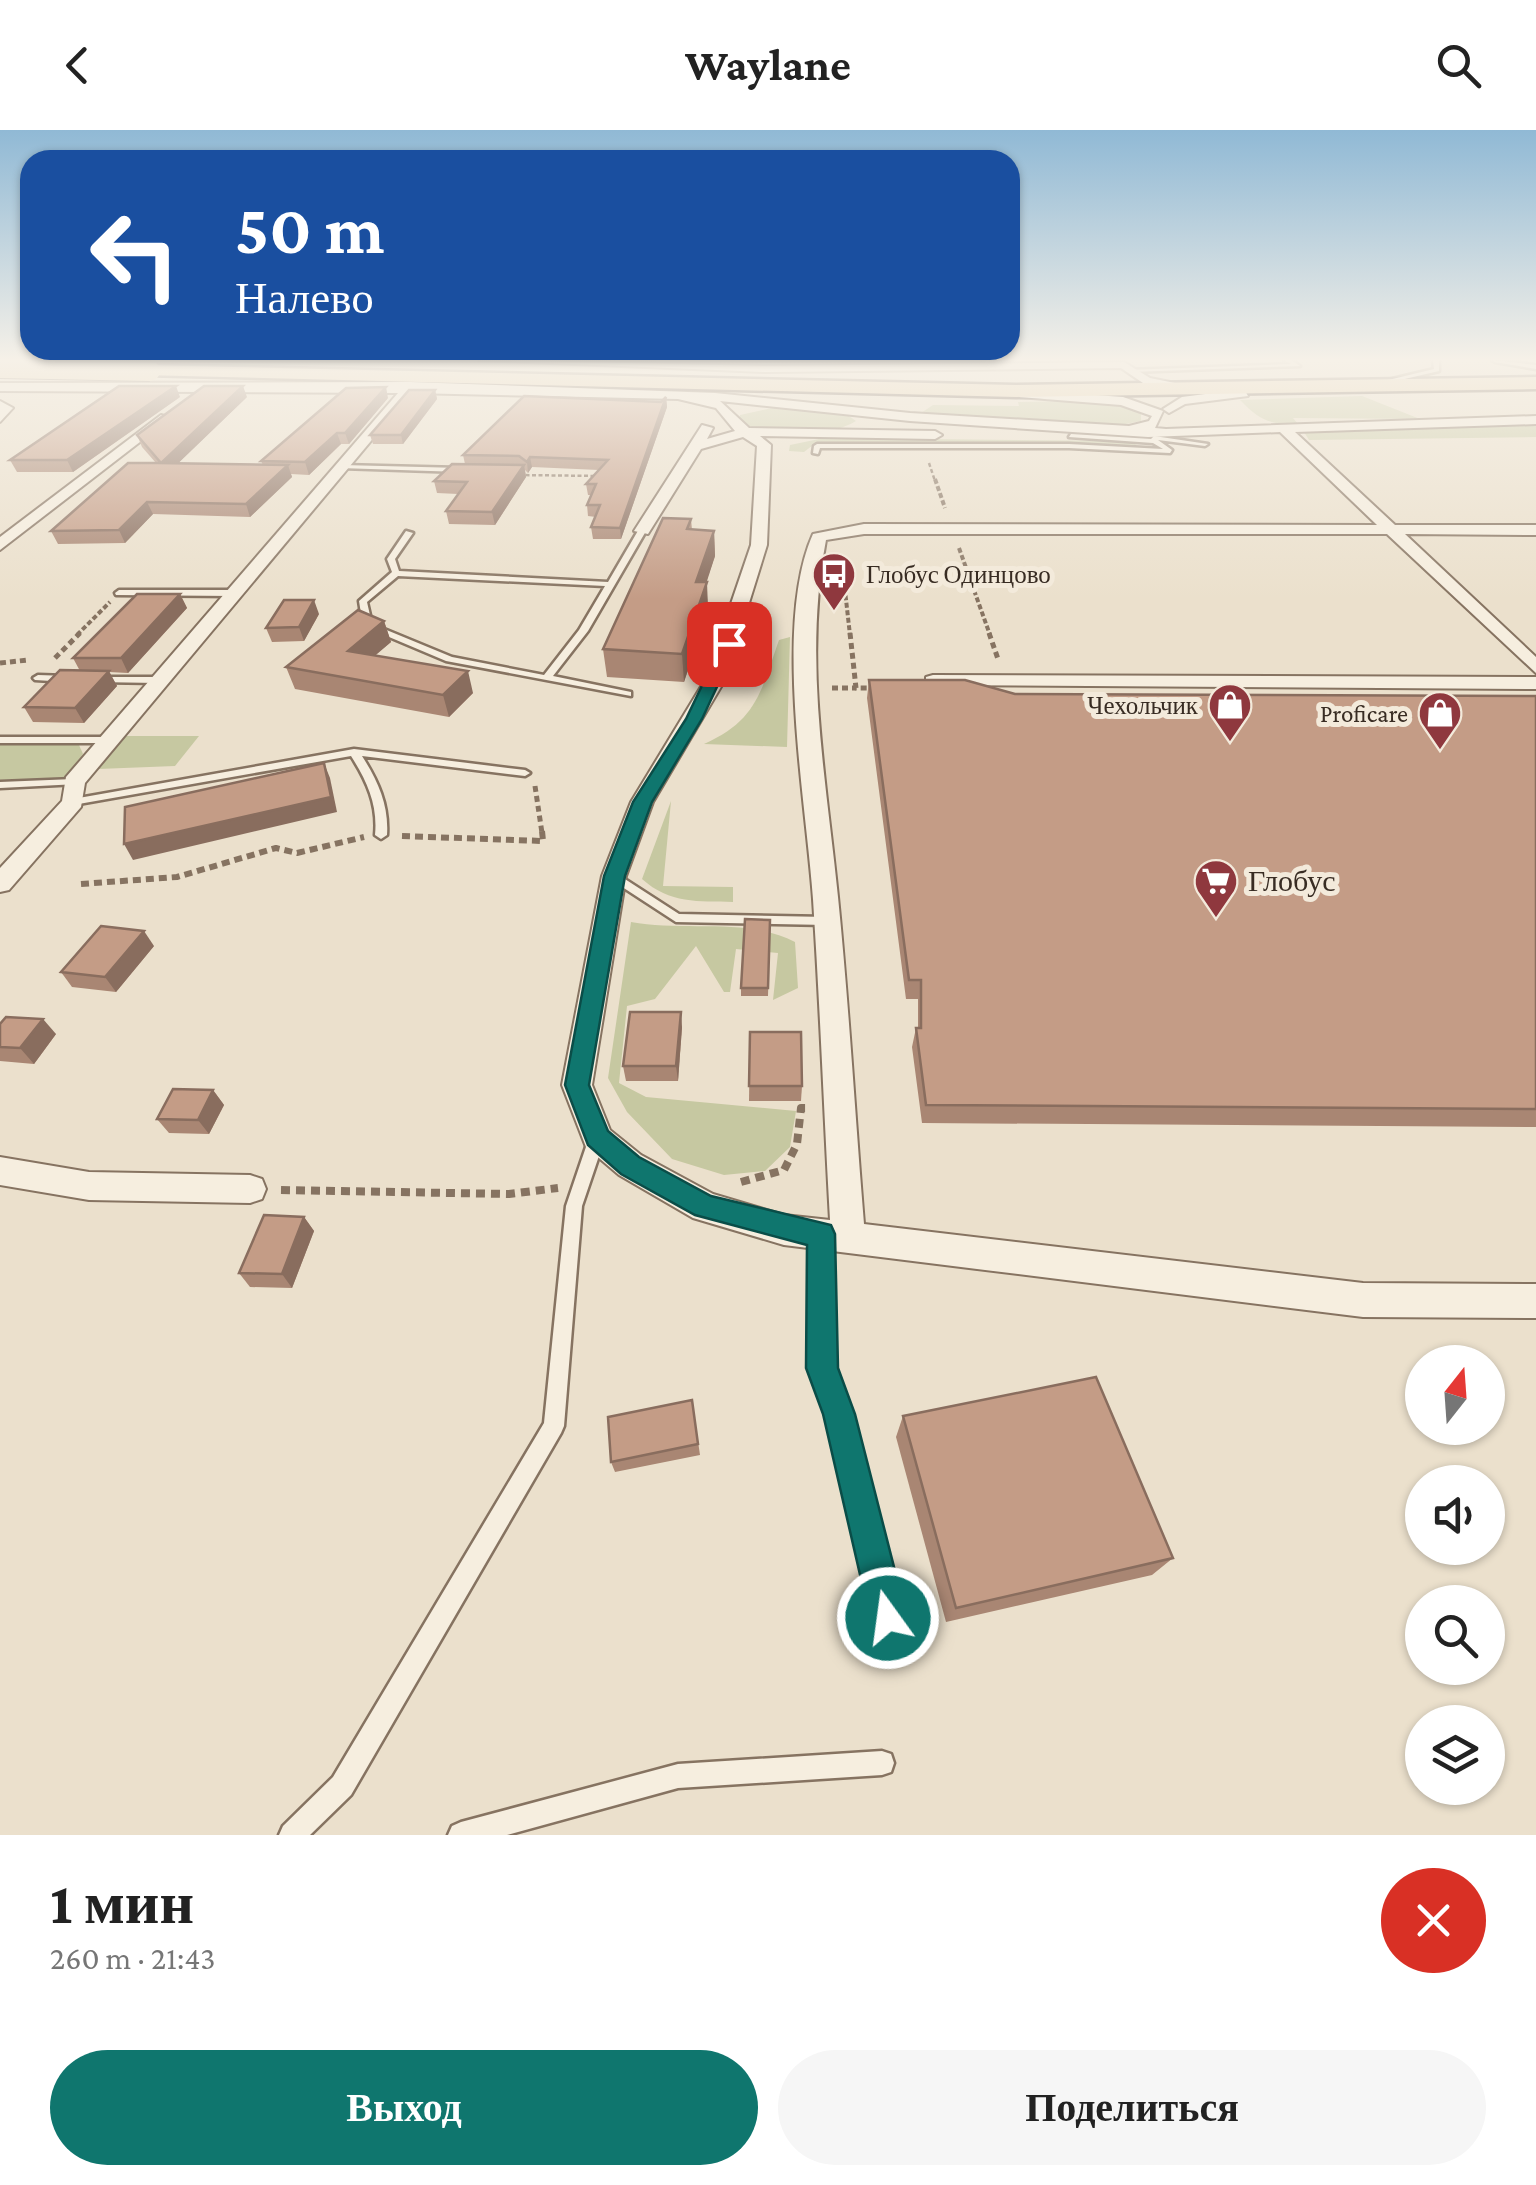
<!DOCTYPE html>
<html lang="ru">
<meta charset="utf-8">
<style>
body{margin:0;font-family:"Crimson Pro",serif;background:#f6f6f6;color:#222;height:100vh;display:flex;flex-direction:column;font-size:38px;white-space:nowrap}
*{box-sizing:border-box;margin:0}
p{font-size:32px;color:#767676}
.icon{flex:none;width:55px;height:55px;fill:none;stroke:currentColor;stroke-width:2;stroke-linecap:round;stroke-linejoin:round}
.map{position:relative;height:1705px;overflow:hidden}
.sheet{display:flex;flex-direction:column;background:#fff;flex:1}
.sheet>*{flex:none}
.banner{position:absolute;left:20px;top:20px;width:1000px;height:210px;border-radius:30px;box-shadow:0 2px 8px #0004;background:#1a4fa0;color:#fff;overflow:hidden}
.needle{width:65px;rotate:17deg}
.fabs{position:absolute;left:1405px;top:1215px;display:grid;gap:20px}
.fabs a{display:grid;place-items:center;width:100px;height:100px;border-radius:50%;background:#fff;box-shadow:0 2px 8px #0004;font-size:50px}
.pin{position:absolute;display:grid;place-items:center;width:85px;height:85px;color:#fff;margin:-42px;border-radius:20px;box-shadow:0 5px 15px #0006}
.me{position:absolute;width:110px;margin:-55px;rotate:346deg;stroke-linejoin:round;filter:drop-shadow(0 0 8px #0008)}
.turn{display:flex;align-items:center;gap:35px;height:210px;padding:0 50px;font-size:45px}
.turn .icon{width:130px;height:130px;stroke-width:2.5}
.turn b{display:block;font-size:70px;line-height:85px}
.round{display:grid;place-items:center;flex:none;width:105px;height:105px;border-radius:52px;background:#f6f6f6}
.headline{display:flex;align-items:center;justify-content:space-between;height:170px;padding:0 50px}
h1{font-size:60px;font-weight:700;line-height:75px}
.primary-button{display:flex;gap:20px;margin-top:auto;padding:20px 50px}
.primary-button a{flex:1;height:115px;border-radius:60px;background:#0f766e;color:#fff;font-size:40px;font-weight:700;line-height:115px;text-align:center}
.primary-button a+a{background:#f6f6f6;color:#222}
header{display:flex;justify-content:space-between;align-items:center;height:130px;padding:0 50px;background:#fff;font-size:45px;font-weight:700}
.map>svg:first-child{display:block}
</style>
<header><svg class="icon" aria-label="back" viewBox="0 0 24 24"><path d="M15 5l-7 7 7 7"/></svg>Waylane<svg class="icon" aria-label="search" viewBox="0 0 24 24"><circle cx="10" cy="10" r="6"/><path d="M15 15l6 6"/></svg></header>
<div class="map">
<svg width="1536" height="1705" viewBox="0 0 1536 1705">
<rect width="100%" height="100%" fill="#ebe0cc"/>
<g fill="#c6c8a1">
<path d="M1362 266 1420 289 1293 288 1298 294C1270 295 1259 290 1240 270Z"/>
<polygon points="1078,271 1114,273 1141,284 1141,291 1120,295 921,283 933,275 1019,276 1018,272"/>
<path d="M781 276 842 281 856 291C829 308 768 307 739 292L740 285Z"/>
<polygon points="1536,292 1536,307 1309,310 1304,302"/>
<polygon points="824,308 1128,311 1137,315 817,312 804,322 789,321 790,315"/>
<path d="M790 507 787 617 704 614C757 591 761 561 779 510Z"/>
<polygon points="125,606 199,606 175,636 98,639"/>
<polygon points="0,615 79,615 83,624 65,648 0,650"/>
<path d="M671 671 663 756 733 757V772C698 771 670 774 642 749Z"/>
<path d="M631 792C683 802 748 787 795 812L798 858 773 870 778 823 736 819 730 862H724L696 816 655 869 627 876 619 953 646 967 796 981 790 1017 765 1041 724 1045 672 1029 627 982 608 948Z"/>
</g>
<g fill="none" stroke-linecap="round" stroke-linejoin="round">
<g stroke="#867361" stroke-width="5">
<g id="service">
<polygon points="1284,230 1291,230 1300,236 1129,242 1126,240 1291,234"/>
<polygon points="1433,230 1439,230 1439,241 1383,254 1380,252 1434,239"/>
<polygon points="1492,230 1536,235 1536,239 1495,232"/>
<polygon points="1071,304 1151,309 1154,306 1208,314 1205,316 1158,310 1172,320 1170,323 1069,318 820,318 818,324 813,323 814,316 817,314 1069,314 1163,319 1153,313 1069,307"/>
<polygon points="342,335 461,338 464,340 461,342 340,338"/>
<path d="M639 399 646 401 588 501 553 546 631 562V566L446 531 363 496 359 471 392 442 387 429 406 401 413 403 395 429 399 441 608 452ZM398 446 605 456 579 500 544 545 452 527 372 494 367 472Z"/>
<polygon points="119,460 233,460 237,463 233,466 116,465 115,463"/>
<polygon points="38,545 68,546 73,549 68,552 35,550 33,548"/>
<polygon points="99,547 158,547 163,550 158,553 96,552 96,548"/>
<polygon points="0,607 109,607 114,610 109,613 0,613"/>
<path d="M354 619 525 640 530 643 525 646 362 626C378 651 389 675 387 705L381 709 375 705C378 675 367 651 351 626L73 675 67 672 73 669Z"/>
<polygon points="74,649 80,652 78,654 0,658 0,652"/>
<polygon points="614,742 679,784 827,787 833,791 827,795 676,792 610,749 608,746 610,743"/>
<polygon points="597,1001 603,1003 605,1008 582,1076 564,1296 561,1303 351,1665 310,1705 279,1705 283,1696 333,1647 544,1293 566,1076 589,1008 591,1003"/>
<polygon points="821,1097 827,1100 830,1105 831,1238 849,1284 900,1488 897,1496 889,1499 881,1496 878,1488 829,1284 813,1238 812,1105 815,1100"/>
<polygon points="882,1621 891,1624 894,1633 891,1642 882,1645 678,1658 507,1705 448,1705 452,1696 461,1692 678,1634"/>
</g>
</g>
<g stroke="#867361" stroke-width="4">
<g id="minor">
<polygon points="479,230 765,236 1124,232 1150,248 1190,256 1184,260 1143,253 1121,238 765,242"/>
<path d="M410 252 715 263 910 283 1129 296 1149 291 1152 286 1121 275 1019 267 1023 260 1123 267 1163 281 1155 298 1166 299 1536 286V294L1295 302 1395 395H1536V405L1405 404 1536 527V543L1387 404H864L826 410C803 531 826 647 838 767 849 876 855 985 864 1094L1363 1153 1536 1154V1188L1363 1187 784 1115 693 1088 619 1045 586 1017 562 955 602 746 631 672 705 550 751 415 757 316 743 307 701 319 648 404 634 401 702 295 713 298 707 309 735 301 716 278 678 269 411 263 85 653 81 677 9 760 0 762V738L62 671 66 647 398 263 0 261V253ZM720 271 910 291 1148 307 1280 302 1377 395 864 394 813 404C773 493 806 670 813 769 820 876 824 983 830 1090L784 1085 713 1064 641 1025 610 1000 592 955 626 746 653 672 725 550 767 415 771 315 760 306 935 309 942 305 935 301 749 298Z"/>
<polygon points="1244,259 1248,266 1185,274 1169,283 1163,279 1182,267"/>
<polygon points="0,271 13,278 0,292"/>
<polygon points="161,285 171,288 0,420 0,407"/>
<polygon points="933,545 1536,547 1536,559 926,555 926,547"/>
<polygon points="0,1027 89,1042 250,1045 262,1049 266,1059 262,1069 250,1073 89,1070 0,1055"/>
</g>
</g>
<g stroke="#554235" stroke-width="5">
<polygon id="primary" points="150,235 1016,255 1536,247 1536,259 1016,267 143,245 143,237"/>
</g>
<g stroke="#867361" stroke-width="2.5" stroke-dasharray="4 2.5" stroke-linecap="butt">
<polyline points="929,333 935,351"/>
<polyline points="519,345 600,346"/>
</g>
<g stroke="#867361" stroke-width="4" stroke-dasharray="5 2.5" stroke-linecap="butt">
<polyline points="935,349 945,378"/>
<polyline points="959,418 990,505"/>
<polyline points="843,443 850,505"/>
<polyline points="77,505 110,472"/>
</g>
<g stroke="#867361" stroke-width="5" stroke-dasharray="6 4" stroke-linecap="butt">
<polyline points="850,503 856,558 874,558"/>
<polyline points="989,503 998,529"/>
<polyline points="55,528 80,503"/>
<polyline points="0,533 28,530"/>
<polyline points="832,558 856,558"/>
<polyline points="535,656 542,703"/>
</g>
<g stroke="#867361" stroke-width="6" stroke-dasharray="8 5" stroke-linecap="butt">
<polyline points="402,706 543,711 542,701"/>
<polyline points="81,754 177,747 276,718 297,723 364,707"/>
</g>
<g stroke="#867361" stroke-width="8" stroke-dasharray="9 6" stroke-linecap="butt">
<polyline points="741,1052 784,1040 797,1014 801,978 808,978"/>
<polyline points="281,1060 509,1064 558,1058"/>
</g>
<use href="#service" fill="#f6eedf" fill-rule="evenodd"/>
<use href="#minor" fill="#f6eedf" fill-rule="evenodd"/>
<use href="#primary" fill="#e8d1a9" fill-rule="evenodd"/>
<g stroke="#554235" stroke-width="22" stroke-linecap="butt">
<polyline id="primary-bridge" points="0,238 150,241"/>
</g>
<use href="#primary-bridge" stroke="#e8d1a9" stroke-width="20"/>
</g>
<g fill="#a98673">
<polygon points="435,260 437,269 403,314 373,314 370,305"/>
<polygon points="180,267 73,342 17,342 10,330"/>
<polygon points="247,267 178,333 263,335 261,331 388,268 349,314 341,314 309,345 291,344 292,347 250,387 153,384 125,413 58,414 51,401 156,333 142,317 137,305"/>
<polygon points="666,267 667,277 621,409 593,409 591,397 596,387 588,386 587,375 591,365 588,365 586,354 599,340 532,337 528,343 525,340 526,347 495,395 449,394 446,381 458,364 437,363 434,351 465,334 463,325 661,272"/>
<polygon points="691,389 692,400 714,401 715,426 706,452 708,479 684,552 607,547 603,519"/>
<polygon points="180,464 187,478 128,543 109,542 117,556 84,593 33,592 24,577 80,541 73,528"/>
<polygon points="319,484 304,511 272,512 266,498"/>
<polygon points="384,491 391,512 375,525 473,563 449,587 295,559 286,537"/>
<polygon points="869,550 1015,564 1536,566 1536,997 922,993 912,917 916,898 918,898 918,869 906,869 867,568"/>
<polygon points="770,790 768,866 741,866 741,858"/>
<polygon points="154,816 116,862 72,857 61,842"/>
<polygon points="0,894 56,904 34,934 0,931"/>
<polygon points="682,897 678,951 626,951 623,936"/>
<polygon points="750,902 802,956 801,971 749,971"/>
<polygon points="213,960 224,975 209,1004 169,1003 157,989"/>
<polygon points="304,1087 314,1101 292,1158 250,1157 239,1143"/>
<polygon points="692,1270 700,1325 615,1342 611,1332"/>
<polygon points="903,1286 1173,1428 1152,1445 946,1492 896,1307"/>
</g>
<g fill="#896d5e">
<polygon points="176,256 180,267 73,342 67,330"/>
<polygon points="243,256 247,267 166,345 161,333"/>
<polygon points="386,257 388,268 349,314 345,303"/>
<polygon points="435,260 437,269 403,314 401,305"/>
<polygon points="666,267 667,277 621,409 620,398"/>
<polygon points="337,303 341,314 309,345 305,332"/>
<polygon points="530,327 532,337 528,343 527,332"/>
<polygon points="288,335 292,347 250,387 246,374"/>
<polygon points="524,335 526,347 495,395 492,382"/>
<polygon points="147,372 153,384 125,413 119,400"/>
<polygon points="714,401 715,426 698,479 696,452"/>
<polygon points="707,452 708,479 684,552 682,524"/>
<polygon points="180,464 187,478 128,543 121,528"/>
<polygon points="314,470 319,484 304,511 299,497"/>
<polygon points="384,491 391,512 356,542 348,521"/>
<polygon points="109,541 117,556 84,593 75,578"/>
<polygon points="468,541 473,563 449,587 443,565"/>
<polygon points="324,633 330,648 337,682 133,730 124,714"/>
<polygon points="144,801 154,816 116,862 105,847"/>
<polygon points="681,882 682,897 678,951 676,936"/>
<polygon points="43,889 56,904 34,934 20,918"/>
<polygon points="213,960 224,975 209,1004 198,990"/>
<polygon points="304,1087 314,1101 292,1158 282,1144"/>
</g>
<g fill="#c49c86" stroke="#896d5e" stroke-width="2.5">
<polygon points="119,256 176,256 67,330 10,330"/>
<polygon points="204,256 243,256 161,333 288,335 246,374 147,372 119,400 51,401 128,333 161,333 137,305"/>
<polygon points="386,257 345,303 337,303 305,332 261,331 346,258"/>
<polygon points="409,260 435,260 401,305 370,305"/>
<polygon points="524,266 661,272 666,267 620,398 591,397 600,375 587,375 596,354 586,354 608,330 530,327 527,332 519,326 463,325"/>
<polygon points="452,334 524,335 492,382 446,381 467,352 434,351"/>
<polygon points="663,388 691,389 687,399 714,401 696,452 707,452 682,524 603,519"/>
<polygon points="137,464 180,464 121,528 73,528"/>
<polygon points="284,470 314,470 299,497 266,498"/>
<polygon points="358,480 384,491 348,521 468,541 443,565 286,537"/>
<polygon points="60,540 109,541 75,578 24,577"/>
<polygon points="869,550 965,550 1015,564 1536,566 1536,979 926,975 916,898 921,898 921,850 909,850"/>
<polygon points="324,633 331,667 124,714 125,677"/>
<polygon points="745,789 770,790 768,858 741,858"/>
<polygon points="101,796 144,801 105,847 61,842"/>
<polygon points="630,882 681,882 676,936 623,936"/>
<polygon points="6,887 43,889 20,918 0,917 0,894"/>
<polygon points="750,902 801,902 802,956 749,956"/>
<polygon points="173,959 213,960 198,990 157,989"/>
<polygon points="264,1085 304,1087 282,1144 239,1143"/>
<polygon points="1096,1247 1173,1428 956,1478 903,1286"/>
<polygon points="692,1270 698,1314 611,1332 608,1287"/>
</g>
<linearGradient id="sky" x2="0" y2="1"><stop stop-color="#90b9d5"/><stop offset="0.49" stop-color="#f6f1e8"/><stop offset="1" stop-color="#f6f1e8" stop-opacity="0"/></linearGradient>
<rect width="1536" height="469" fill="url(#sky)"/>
<polygon fill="#0f766e" stroke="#0a4d48" stroke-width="2.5" points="729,509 737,514 702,589 652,672 625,746 589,955 608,1001 639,1027 711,1066 831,1095 835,1104 838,1238 855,1284 907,1488 901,1501 888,1507 876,1501 870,1488 823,1284 806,1238 807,1115 695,1085 621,1044 588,1015 565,955 604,746 633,672 686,589 722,514"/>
<defs>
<g id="bus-pin" transform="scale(2.25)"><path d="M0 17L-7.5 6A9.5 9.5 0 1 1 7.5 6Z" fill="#8f383e" stroke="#f3eadb"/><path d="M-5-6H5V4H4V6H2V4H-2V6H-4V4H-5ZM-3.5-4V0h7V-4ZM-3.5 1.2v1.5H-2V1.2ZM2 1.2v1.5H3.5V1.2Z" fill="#fff"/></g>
<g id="shop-pin" transform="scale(2.25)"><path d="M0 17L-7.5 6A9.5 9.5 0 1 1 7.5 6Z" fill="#8f383e" stroke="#f3eadb"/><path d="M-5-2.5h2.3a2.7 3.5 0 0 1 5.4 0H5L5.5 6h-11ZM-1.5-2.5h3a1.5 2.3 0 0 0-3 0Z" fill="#fff"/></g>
<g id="supermarket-pin" transform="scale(2.25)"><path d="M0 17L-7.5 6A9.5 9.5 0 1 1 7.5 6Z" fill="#8f383e" stroke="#f3eadb"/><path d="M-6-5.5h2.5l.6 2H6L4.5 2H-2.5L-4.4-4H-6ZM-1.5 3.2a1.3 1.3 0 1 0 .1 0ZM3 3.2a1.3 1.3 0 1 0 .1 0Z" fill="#fff"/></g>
</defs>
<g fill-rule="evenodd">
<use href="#bus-pin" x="834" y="444"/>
<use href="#shop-pin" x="1230" y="575"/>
<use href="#shop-pin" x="1440" y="583"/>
<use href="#supermarket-pin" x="1216" y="751"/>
</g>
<g text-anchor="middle" stroke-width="10" stroke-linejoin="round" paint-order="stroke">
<g font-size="25" fill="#382c23" stroke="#f3eadb" text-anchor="end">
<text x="866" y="453" text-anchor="start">Глобус Одинцово</text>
<text x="1198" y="584">Чехольчик</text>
<text x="1408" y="592">Proficare</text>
</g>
<g font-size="30" fill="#382c23" stroke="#f3eadb" text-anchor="start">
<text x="1248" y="761">Глобус</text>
</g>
</g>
</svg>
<div class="fabs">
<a><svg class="needle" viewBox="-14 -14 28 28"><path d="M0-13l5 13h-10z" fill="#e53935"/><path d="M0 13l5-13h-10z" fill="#767676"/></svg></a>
<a><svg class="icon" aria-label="sound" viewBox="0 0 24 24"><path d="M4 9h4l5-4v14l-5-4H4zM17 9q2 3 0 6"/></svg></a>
<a><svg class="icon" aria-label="search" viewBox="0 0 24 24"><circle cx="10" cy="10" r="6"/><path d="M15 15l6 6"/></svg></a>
<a><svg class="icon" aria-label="layers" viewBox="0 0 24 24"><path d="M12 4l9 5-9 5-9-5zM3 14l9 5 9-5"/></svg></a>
</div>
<div class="pin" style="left:729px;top:514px;background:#d93025"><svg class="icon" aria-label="arrive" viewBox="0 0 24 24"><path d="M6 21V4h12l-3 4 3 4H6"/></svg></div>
<svg class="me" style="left:888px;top:1488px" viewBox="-20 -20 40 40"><circle r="17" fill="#0f766e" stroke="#fff" stroke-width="3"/><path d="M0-11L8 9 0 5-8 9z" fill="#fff"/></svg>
<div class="banner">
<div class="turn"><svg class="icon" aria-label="left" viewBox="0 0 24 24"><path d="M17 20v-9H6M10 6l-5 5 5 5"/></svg><div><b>50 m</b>Налево</div></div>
</div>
</div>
<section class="sheet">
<div class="headline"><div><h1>1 мин</h1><p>260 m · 21:43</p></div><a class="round" style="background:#d93025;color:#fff"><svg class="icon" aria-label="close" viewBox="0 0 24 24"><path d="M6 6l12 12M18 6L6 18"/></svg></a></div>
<div class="primary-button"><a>Выход</a><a>Поделиться</a></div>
</section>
